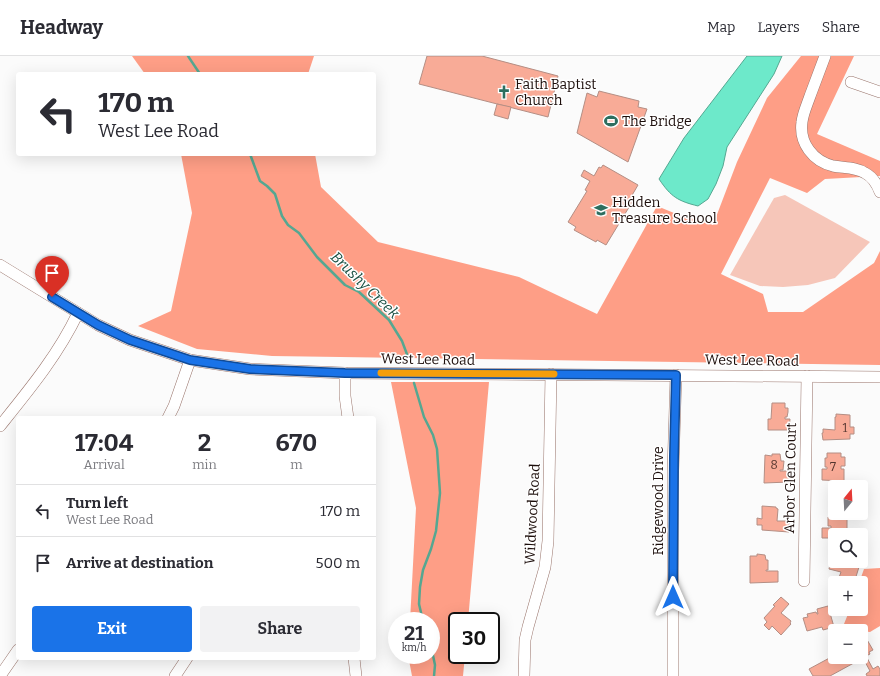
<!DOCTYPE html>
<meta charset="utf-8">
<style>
body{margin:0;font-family:Bitter,serif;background:#f2f2f3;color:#2b2b33;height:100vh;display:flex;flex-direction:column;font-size:15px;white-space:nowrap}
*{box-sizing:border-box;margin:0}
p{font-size:13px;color:#7c7c81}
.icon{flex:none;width:22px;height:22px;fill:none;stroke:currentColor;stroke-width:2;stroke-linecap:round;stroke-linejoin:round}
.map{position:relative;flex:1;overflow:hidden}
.panel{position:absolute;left:16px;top:360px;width:360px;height:244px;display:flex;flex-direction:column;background:#fff;border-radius:4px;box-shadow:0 4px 16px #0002}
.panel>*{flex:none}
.top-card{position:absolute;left:16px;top:16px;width:360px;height:84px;border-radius:4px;box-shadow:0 4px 16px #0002;background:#fff;color:#2b2b33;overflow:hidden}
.needle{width:26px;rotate:18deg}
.buttons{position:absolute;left:828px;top:424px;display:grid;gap:8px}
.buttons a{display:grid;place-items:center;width:40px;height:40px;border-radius:4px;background:#fff;box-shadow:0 4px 16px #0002;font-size:20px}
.speed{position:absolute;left:388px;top:556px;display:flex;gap:8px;font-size:20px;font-weight:700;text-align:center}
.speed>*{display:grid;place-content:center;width:52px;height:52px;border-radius:50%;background:#fff;box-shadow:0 4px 16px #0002;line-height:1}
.speed small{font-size:10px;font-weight:400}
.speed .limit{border:2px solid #111;border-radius:6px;background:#fff;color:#111}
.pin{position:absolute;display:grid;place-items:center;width:34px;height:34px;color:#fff;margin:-41px -17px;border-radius:50% 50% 50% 0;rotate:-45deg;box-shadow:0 0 4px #0007}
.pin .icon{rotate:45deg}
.me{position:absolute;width:44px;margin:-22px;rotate:0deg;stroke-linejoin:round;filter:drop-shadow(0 0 3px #0008)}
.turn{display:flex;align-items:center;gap:14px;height:84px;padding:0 16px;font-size:18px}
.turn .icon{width:52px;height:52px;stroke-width:2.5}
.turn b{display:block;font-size:28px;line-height:34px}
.eta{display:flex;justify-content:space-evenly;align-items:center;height:68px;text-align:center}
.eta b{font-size:24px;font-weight:700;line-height:28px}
.primary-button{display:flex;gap:8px;margin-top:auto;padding:8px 16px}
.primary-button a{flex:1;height:46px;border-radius:4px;background:#1a73e8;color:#fff;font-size:16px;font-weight:700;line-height:46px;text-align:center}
.primary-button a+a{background:#f2f2f3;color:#2b2b33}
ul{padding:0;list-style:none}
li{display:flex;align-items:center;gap:12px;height:52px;padding:0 16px;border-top:1px solid #e1e1e2}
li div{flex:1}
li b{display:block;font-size:15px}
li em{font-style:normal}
header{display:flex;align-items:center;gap:24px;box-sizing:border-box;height:56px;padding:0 20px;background:#fff;border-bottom:1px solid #e1e1e2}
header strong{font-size:19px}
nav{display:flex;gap:22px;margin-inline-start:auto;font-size:14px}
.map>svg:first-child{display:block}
</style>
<header>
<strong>Headway</strong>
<nav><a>Map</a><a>Layers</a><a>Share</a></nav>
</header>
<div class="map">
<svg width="880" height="620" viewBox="0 0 880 620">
<rect width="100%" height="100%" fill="#fbfbfb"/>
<polygon fill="#f6c6b9" points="785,139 870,186 835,222 808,229 783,231 760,230 730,219 774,142"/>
<g fill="#fe9e86">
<polygon points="132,0 314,0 308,18 145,18"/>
<polygon points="801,0 854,0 817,78 880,105 880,120 825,123 807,137 770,122 721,218 763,238 768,256 803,256 874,207 880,195 880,309 272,300 197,293 138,270 171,255 192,157 181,98 315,98 321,131 378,186 519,221 597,258 657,150 674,157 713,169 737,106 767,42"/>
<polygon points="391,326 489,326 468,565 457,565 457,599 465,599 463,620 412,620 408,599 431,599 431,565 410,565 416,452"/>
<polygon points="880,512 880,570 870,576 842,573 850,553 861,553 861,527 859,527 864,513"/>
</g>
<path fill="#6de9ca" stroke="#55a791" d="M747 0H782L774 18 727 91 723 110 716 128 708 143 698 150C678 145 671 141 659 123L684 82Z"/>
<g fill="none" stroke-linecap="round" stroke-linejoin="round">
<g stroke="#55a791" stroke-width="2.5">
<polyline points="188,0 200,18"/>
<polyline points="250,98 260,125 267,130 275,138 282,160 288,169 299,177 317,201 345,229 359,236 389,264 402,285 408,301"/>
<polyline points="414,327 424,361 433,379 437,393 440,437 436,475 431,493 423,514 420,531 419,548 423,565"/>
<polyline points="431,590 435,609 434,620"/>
</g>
</g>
<g fill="#f8ab97" stroke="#b48e84">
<polygon points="427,0 482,0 558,20 548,61 419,28"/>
<polygon points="599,35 639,45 638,51 647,53 628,106 577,77 587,37 597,41"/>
<polygon points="497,48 511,51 508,63 494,59"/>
<polygon points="603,109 638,129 631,141 634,143 606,189 597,184 596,186 574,174 576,171 568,166 587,135 585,134 590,125 581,120 584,114 594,120 599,111 601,112"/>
<polygon points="772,347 785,347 785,352 788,352 788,356 787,361 785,361 785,363 790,363 789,374 768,374 768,363 771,363"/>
<polygon points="836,358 850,359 850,371 854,371 854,378 850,378 850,383 823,384 822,377 823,377 823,373 835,374 835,361 836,361"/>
<polygon points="827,397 841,397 841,401 845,401 845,410 841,410 841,413 844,413 844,425 822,424 822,413 827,413 827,411 825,411 825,402 827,402"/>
<polygon points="772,398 780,398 781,405 784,405 783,414 780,414 780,415 790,415 789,426 764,427 765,399 772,400"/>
<polygon points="762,450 776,451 776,452 778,453 777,465 789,465 789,476 762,474 762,469 757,469 757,462 762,463"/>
<polygon points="832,455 835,455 835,457 847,457 847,479 835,479 835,484 833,484 833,482 822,482 822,472 831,472 831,470 828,470 828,461 831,461 830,459 832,459"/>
<polygon points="757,498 765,499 766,504 768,504 768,514 766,514 766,515 778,515 778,526 750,527 750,500 757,500"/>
<polygon points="832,503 835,503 835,505 841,505 843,506 842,507 859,511 854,527 837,527 841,516 829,513 831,505"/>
<polygon points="781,541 789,548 781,557 791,565 790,567 791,568 781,579 772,570 769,574 764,569 767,566 764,562 775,550 773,549"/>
<polygon points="828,550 834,571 823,574 822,571 807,575 803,562 808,561 807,558 816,556 817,558 818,558 817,553"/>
<polygon points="866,582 873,594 869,596 870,598 866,600 873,613 878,610 880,613 880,620 867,620 866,618 870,615 863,602 830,620 813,620 809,613 835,599 835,601 861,601 861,584"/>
</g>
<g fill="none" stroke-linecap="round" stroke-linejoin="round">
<g stroke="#99746b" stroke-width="12">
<g id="minor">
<path d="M825 0C820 13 815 27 810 40 807 49 803 57 802 66 799 87 813 105 833 110 844 112 856 111 865 117 873 121 877 128 880 136"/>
<polyline points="851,26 880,36"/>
<polyline points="0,209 98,269 130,284 190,304 250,313 345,317 880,321"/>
<polyline points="345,317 345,340 348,362"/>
<polyline points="168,362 174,350 190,304"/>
<path d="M0 370C29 334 58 299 78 257"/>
<polyline points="804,525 807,320"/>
<polyline points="354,602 356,620"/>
<polyline points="0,620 18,594"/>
<polyline points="175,620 187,602"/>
<polyline points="524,620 525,584 528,571 545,511 548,485 551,318"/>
<polyline points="673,620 673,415 676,319"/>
</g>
</g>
<use href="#minor" stroke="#fff" stroke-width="11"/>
</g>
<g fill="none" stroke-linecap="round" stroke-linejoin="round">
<g stroke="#114b97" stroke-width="10">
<polyline id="route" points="52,241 98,269 130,284 190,304 250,313 345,317 676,319 674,400 673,541"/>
</g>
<use href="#route" stroke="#1a73e8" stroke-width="7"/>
<polyline stroke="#f59e0b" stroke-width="7" points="381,317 554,318"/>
</g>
<defs>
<g id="church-bare" transform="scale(1.08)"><path d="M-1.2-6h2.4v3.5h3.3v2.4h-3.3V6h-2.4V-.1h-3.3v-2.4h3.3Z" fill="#2d6e5f" stroke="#fff" stroke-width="2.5" paint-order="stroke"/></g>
<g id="stadium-bare" transform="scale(1.08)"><path d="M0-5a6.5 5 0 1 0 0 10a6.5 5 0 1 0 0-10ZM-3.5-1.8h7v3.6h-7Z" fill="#2d6e5f" stroke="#fff" stroke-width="2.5" paint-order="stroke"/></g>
<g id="school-bare" transform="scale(1.08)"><path d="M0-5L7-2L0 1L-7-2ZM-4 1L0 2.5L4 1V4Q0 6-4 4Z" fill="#2d6e5f" stroke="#fff" stroke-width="2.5" paint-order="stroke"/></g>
</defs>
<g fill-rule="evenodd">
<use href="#church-bare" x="504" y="36"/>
<use href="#stadium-bare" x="611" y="65"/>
<use href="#school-bare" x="601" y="154"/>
</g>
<g text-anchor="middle" stroke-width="3" stroke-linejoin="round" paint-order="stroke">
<g font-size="12" fill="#53352e">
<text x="845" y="376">1</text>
<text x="774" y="413">8</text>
<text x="833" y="415">7</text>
</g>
<g font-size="14" fill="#1c0e0b" stroke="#fff" text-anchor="start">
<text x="515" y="33">Faith Baptist<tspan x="515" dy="16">Church</tspan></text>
<text x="622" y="70">The Bridge</text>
<text x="612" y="151">Hidden<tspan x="612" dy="16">Treasure School</tspan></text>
</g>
<g font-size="14" fill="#1c0e0b" stroke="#fff">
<text transform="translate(428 303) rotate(1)" y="5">West Lee Road</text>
<text transform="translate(752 304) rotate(1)" y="5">West Lee Road</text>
<text transform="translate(790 422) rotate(-89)" y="5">Arbor Glen Court</text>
<text transform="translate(658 445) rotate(-90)" y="5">Ridgewood Drive</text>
<text transform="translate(532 458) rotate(-87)" y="5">Wildwood Road</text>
</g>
<g font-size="15" font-style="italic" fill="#1b5043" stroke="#fff">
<text transform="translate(365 229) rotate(44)" y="5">Brushy Creek</text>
</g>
</g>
</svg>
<div class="buttons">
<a><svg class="needle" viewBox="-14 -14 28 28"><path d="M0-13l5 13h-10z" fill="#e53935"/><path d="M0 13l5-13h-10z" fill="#7c7c81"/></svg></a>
<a><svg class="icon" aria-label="search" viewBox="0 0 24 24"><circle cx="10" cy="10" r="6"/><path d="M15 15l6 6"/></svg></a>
<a>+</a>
<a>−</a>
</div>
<div class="speed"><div>21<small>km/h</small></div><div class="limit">30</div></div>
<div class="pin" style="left:52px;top:241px;background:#d93025"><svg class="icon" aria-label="arrive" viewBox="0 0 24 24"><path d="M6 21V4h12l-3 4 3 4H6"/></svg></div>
<svg class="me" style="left:673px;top:541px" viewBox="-20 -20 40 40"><path d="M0-17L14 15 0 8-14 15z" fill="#1a73e8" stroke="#fff" stroke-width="4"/></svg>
<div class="top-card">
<div class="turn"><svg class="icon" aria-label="left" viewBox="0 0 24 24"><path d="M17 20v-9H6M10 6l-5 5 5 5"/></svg><div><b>170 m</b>West Lee Road</div></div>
</div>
<section class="panel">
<div class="eta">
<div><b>17:04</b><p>Arrival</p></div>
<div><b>2</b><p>min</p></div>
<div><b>670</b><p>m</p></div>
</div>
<ul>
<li><svg class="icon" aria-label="left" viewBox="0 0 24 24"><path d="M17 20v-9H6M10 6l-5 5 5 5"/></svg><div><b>Turn left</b><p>West Lee Road</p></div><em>170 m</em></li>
<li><svg class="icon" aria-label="arrive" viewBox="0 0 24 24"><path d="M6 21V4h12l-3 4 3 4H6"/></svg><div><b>Arrive at destination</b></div><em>500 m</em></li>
</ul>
<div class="primary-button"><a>Exit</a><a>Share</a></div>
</section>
</div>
